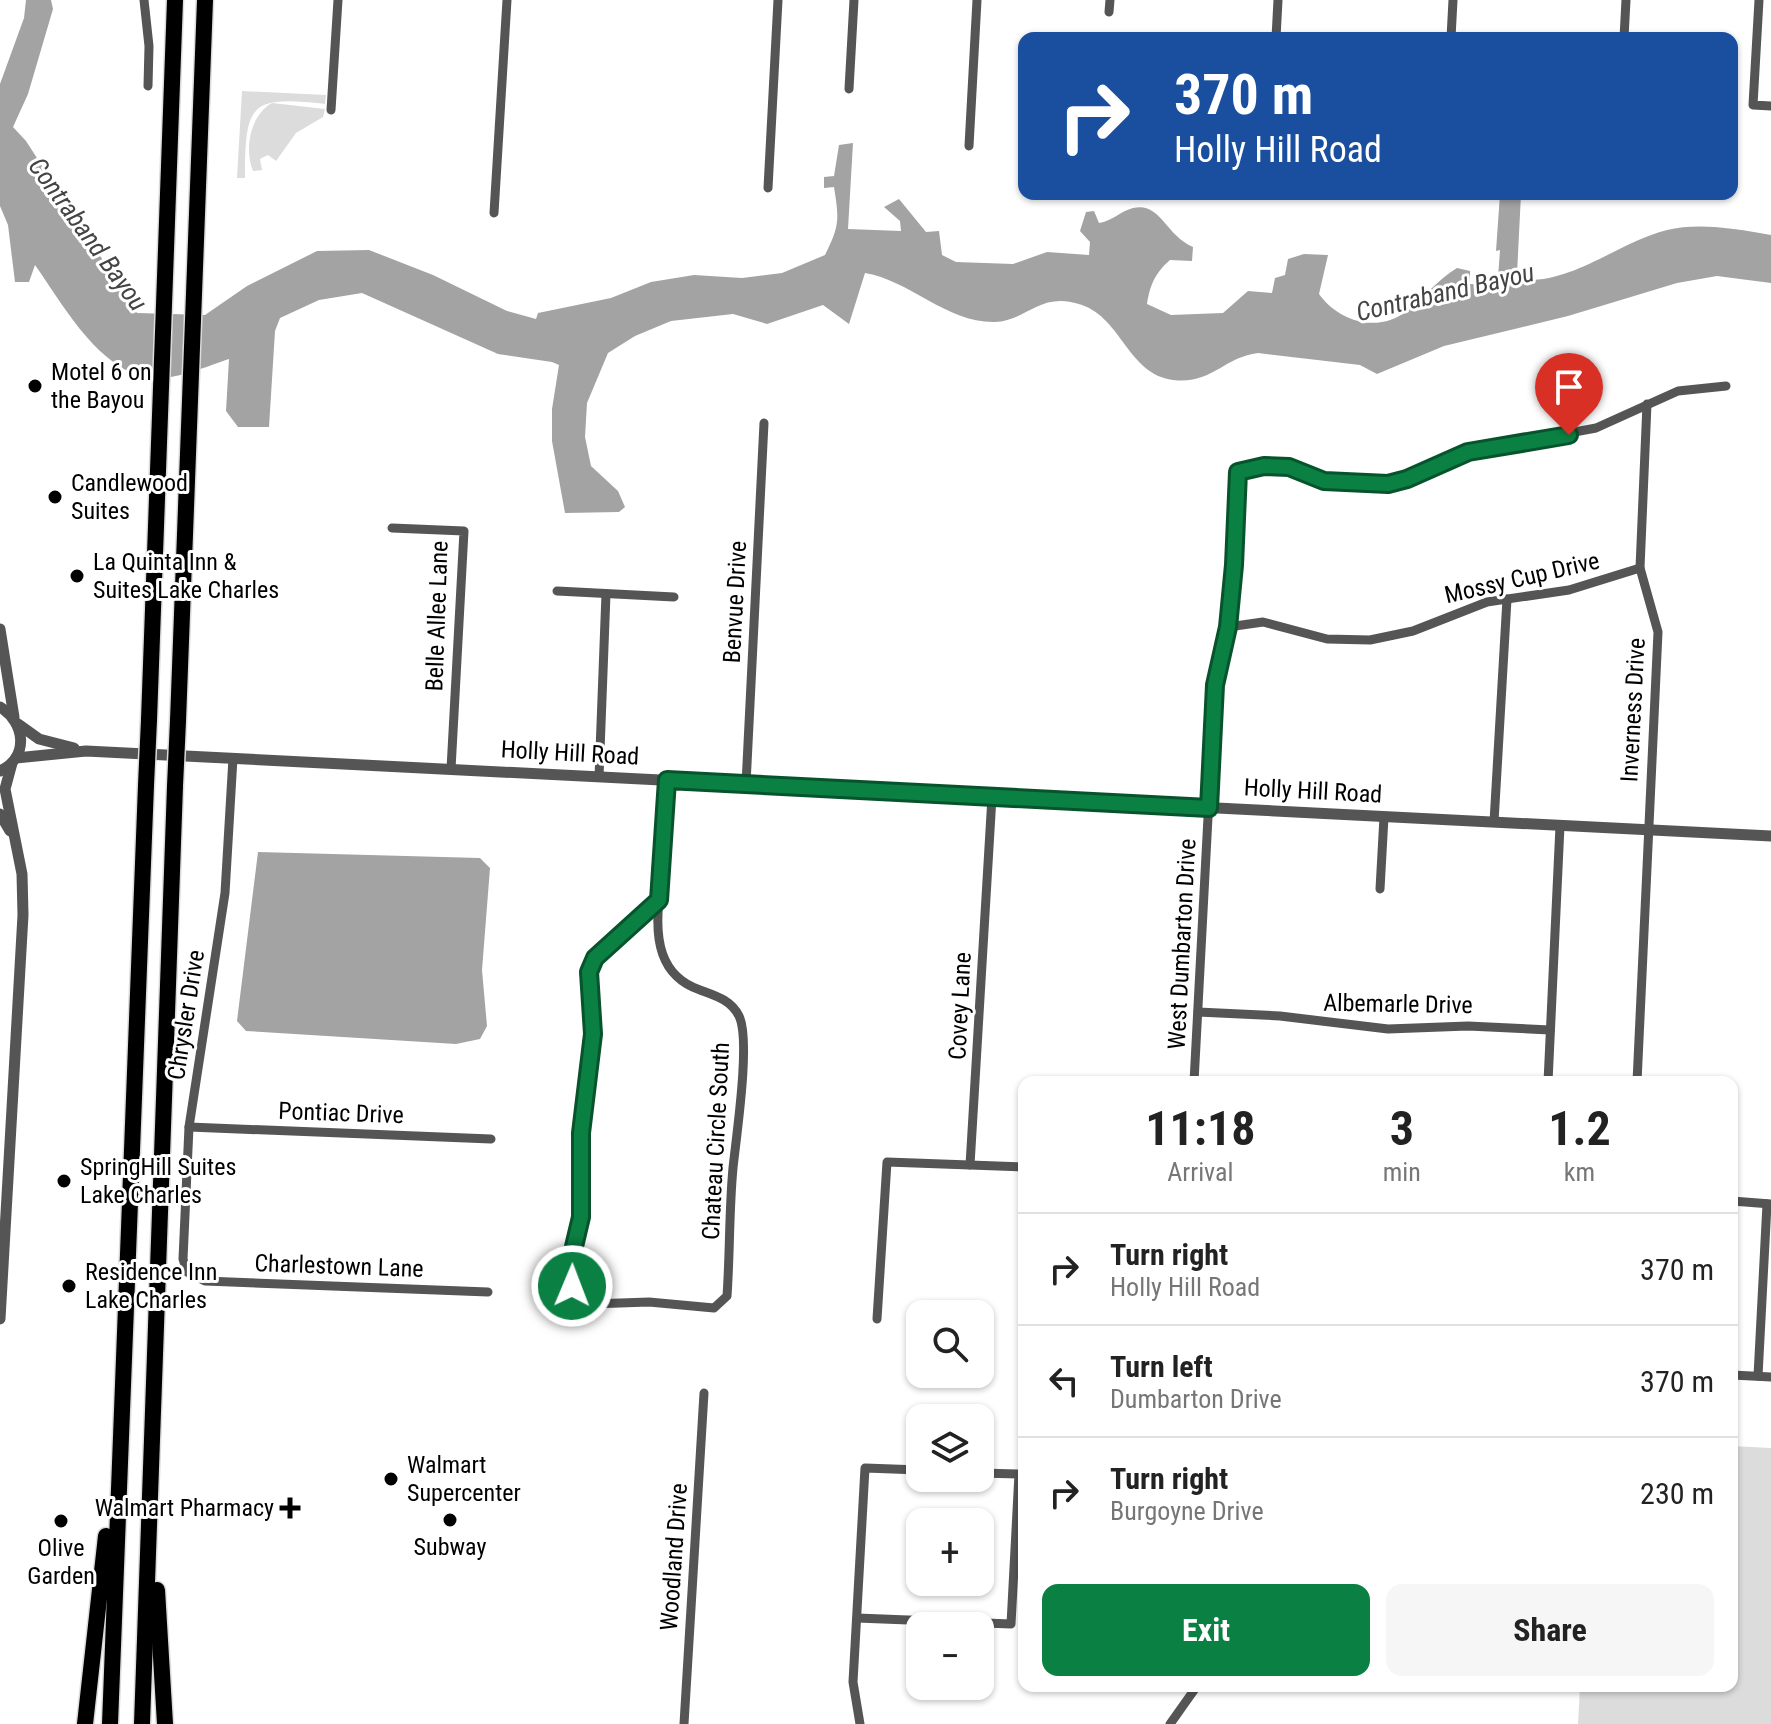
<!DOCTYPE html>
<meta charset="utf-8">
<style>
body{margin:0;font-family:"Roboto Condensed",sans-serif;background:#f6f6f6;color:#222;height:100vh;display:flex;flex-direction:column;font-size:30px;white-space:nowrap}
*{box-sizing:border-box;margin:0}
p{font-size:26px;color:#767676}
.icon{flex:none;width:44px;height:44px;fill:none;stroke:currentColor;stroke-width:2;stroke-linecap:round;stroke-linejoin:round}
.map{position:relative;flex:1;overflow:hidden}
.sheet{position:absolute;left:1018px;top:1076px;width:720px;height:616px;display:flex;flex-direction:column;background:#fff;border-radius:16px;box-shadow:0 2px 6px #0004}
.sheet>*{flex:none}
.hud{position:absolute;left:1018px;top:32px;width:720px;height:168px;border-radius:16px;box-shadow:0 2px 6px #0004;background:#1a4fa0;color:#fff;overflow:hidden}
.buttons{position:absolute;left:906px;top:1300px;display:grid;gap:16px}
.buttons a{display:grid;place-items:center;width:88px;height:88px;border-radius:16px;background:#fff;box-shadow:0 2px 6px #0004;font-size:40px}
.pin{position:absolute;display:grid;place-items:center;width:68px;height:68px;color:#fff;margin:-82px -34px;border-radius:50% 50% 50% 0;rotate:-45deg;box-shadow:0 0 8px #0007}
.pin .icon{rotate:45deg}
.me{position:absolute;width:88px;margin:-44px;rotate:1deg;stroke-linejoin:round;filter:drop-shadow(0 0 6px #0008)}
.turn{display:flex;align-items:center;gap:28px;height:168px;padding:0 24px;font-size:36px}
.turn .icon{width:104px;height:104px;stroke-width:2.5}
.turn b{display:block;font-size:56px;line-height:68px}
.eta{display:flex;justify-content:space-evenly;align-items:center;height:136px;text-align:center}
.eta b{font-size:48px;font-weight:700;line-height:56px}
.button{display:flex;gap:16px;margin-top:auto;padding:16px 24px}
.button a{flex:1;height:92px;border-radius:16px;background:#0b8043;color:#fff;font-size:32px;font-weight:700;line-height:92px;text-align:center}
.button a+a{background:#f6f6f6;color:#222}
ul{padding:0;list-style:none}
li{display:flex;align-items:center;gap:24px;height:112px;padding:0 24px;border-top:2px solid #e0e0e0}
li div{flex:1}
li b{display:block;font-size:30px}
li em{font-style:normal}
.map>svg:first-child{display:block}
</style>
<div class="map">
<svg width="1771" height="1724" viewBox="0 0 1771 1724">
<rect width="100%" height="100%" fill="#fff"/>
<g fill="#dcdcdc">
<path d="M242 91 326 95 325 104C251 96 245 102 245 178H237Z"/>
<path d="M272 103 325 109 323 117 296 133 276 161 268 155 260 159 262 170 253 171C244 150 250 115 272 103Z"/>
<polygon points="1732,1446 1771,1448 1771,1724 1578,1724 1580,1686 1732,1686"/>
</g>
<g fill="#a3a3a3">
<path d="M26 0H51L53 9 28 94 13 127 26 141 137 313 205 315 247 286 317 251 369 250 433 275 507 311 536 319 538 313 611 298 651 282 694 275 742 278 782 273 825 255C840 225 839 219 834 187L824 188V177L834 176 839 145 853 143 848 229 901 231 900 221 884 207 899 199 926 232 939 231 942 255 956 262 1013 264 1047 252 1089 255 1090 242 1080 231 1086 212 1094 211 1099 223C1112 221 1121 211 1133 208 1161 202 1165 235 1193 247L1192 261 1170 260C1155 273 1150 285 1147 304L1171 315 1223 313 1248 291 1272 293 1275 278 1285 275 1288 259 1304 254 1328 255 1319 294C1339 322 1379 334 1408 310 1425 297 1438 279 1457 268L1470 271V284L1492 285 1498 278 1500 250 1496 251 1500 194H1521L1517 274 1522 280C1574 283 1617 243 1667 230 1699 222 1738 229 1771 235V283L1717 276 1677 283 1568 316 1444 346 1377 374 1360 365 1258 353C1224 357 1211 385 1173 380 1128 374 1122 319 1082 305 1040 290 1027 321 995 322 947 323 911 281 865 273L849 324 823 305 767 324 733 314 671 321 635 336 608 353 587 403 585 437 591 466 618 491 625 507 619 512 565 513 552 441V409L559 365 552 362 498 354 362 293 319 300 280 318 275 331 269 427H238L226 411 229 359C204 367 166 385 139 376 92 359 62 303 35 265L29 282H15L8 225 0 206V84L24 18Z"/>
<polygon points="258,852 480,858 490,868 482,970 487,1026 480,1039 456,1044 246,1031 237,1021"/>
</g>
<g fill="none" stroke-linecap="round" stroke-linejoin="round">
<g stroke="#dbdbdb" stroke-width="19">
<g id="motorway">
<polyline points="149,720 175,0"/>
<polyline points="178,721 205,0"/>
<polyline points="157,1590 165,1724"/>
<polyline points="85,1724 106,1536"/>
<polyline points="110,1724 146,785"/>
<polyline points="142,1724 175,786"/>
</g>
</g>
<g stroke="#555" stroke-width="9">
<polyline points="144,0 149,46 148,86"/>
<polyline points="1759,0 1753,105 1771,106"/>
<polyline points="1109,12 1110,0"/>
<polyline points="1276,38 1278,0"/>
<polyline points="1451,38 1453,0"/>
<polyline points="1624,38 1626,0"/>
<polyline points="849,89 854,0"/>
<polyline points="331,110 338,0"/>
<polyline points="969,146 977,0"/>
<polyline points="768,188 778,0"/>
<polyline points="494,213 507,0"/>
<polyline points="392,528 464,531 451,769"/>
<polyline points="557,591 674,597"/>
<polyline points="1228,627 1263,622 1327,639 1370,640 1413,631 1487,602 1569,590 1640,568"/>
<polyline points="233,758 225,893 189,1127 183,1259 187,1272 205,1281 488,1292"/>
<polyline points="599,777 606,594"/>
<polyline points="746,784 764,423"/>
<polyline points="1494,822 1507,599"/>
<polyline points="1380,889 1384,817"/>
<path d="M659 900C655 938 659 976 700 990 716 996 731 1000 739 1016 751 1040 736 1138 733 1168 729 1210 730 1254 727 1296L714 1308 649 1302 591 1304 579 1297 572 1286V1255L581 1217V1133L592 1064 589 972 595 958 659 900 667 780"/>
<polyline points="1198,1012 1280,1016 1388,1029 1468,1026 1550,1030"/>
<polyline points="1194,1082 1215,685 1228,627 1234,565 1238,472 1264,466 1289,467 1324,481 1388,484 1407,479 1468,452 1596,428 1678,391 1726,386"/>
<polyline points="1548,1082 1560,826"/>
<polyline points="1637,1082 1658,632 1640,568 1647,404"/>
<polyline points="189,1127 491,1139"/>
<polyline points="970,1165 992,797"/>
<polyline points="1732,1201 1771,1204"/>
<polyline points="877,1319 887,1162 1024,1167"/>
<polyline points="1732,1375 1771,1377"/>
<polyline points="1758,1376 1767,1204"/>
<polyline points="857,1618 1011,1624 1019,1474 980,1473"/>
<polyline points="684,1724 704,1393"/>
<polyline points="860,1724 853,1682 865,1468 920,1470"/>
<polyline points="1170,1724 1197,1686"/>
</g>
<g stroke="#555" stroke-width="11">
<polyline points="0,629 14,717"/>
<path d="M0 707C26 723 29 757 0 771"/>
<polyline points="18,724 39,739 74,748"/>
<polyline points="16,758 86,751 1771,836"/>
<polyline points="0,814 10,831"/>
<polyline points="0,1319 23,915 22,874 5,789 12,763"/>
</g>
<use href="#motorway" stroke="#000" stroke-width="16"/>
<g stroke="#dbdbdb" stroke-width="19" stroke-linecap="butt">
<g id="motorway-bridge">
<polyline points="146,785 149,720"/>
<polyline points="175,786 178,721"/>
</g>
</g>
<use href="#motorway-bridge" stroke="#000" stroke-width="16"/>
</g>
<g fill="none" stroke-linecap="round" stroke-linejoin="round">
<g stroke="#07532c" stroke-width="20">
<polyline id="route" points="572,1286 572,1255 581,1217 581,1133 593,1034 589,972 595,958 659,900 667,780 1209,808 1215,685 1228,627 1234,565 1238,472 1264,466 1289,467 1324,481 1388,484 1407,479 1468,452 1569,435"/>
</g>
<use href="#route" stroke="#0b8043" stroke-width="14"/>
</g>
<g fill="#000" stroke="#fff" stroke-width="3">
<circle cx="35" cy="386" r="8"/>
<circle cx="55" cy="497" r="8"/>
<circle cx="77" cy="576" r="8"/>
<circle cx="64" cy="1181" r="8"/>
<circle cx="69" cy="1286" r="8"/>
<circle cx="391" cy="1479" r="8"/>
<path d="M286 1496h8v8h8v8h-8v8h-8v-8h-8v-8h8z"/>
<circle cx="450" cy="1520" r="8"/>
<circle cx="61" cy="1521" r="8"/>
</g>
<g text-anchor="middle" stroke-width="6" stroke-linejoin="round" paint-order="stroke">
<g font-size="24" fill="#000" stroke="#fff" text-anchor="start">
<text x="51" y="380">Motel 6 on<tspan x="51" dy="28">the Bayou</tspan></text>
<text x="71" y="491">Candlewood<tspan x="71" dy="28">Suites</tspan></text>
<text x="93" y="570">La Quinta Inn &amp;<tspan x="93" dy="28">Suites Lake Charles</tspan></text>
<text x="80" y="1175">SpringHill Suites<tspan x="80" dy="28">Lake Charles</tspan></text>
<text x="85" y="1280">Residence Inn<tspan x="85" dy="28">Lake Charles</tspan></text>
<text x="407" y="1473">Walmart<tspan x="407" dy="28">Supercenter</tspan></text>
<text x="274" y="1516" text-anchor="end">Walmart Pharmacy</text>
<text x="450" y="1555" text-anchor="middle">Subway</text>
<text x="61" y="1556" text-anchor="middle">Olive<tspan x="61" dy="28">Garden</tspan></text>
</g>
<g font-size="24" fill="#000" stroke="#fff">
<text transform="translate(1522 578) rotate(-13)" y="8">Mossy Cup Drive</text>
<text transform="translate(735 602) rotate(-87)" y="8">Benvue Drive</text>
<text transform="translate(437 616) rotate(-88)" y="8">Belle Allee Lane</text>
<text transform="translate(1633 710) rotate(-87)" y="8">Inverness Drive</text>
<text transform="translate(570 753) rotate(3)" y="8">Holly Hill Road</text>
<text transform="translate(1313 791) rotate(3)" y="8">Holly Hill Road</text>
<text transform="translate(1182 944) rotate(-87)" y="8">West Dumbarton Drive</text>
<text transform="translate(1398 1004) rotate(1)" y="8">Albemarle Drive</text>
<text transform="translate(960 1006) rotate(-87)" y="8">Covey Lane</text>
<text transform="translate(186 1015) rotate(-81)" y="8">Chrysler Drive</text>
<text transform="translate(341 1113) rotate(2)" y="8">Pontiac Drive</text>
<text transform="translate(716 1141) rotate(-87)" y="8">Chateau Circle South</text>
<text transform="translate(339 1266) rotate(2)" y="8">Charlestown Lane</text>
<text transform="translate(674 1557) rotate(-86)" y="8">Woodland Drive</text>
</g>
<g font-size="26" font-style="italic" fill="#444" stroke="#fff">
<text transform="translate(88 234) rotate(54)" y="9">Contraband Bayou</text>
<text transform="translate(1445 292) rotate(-13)" y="9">Contraband Bayou</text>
</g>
</g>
</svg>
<div class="buttons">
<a><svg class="icon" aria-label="search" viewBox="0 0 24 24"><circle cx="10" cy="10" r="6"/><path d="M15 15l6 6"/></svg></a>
<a><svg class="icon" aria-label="layers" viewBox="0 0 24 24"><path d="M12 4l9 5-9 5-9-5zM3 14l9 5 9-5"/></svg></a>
<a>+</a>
<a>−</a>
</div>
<div class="pin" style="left:1569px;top:435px;background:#d93025"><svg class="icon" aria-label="arrive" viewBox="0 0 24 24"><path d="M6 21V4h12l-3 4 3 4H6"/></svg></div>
<svg class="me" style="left:572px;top:1286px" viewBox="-20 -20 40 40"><circle r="17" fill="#0b8043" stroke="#fff" stroke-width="3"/><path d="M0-11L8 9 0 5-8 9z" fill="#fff"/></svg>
<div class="hud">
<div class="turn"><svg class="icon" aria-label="right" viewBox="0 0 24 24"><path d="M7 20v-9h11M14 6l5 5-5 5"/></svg><div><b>370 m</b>Holly Hill Road</div></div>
</div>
<section class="sheet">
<div class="eta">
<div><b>11:18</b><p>Arrival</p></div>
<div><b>3</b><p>min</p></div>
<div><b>1.2</b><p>km</p></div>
</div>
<ul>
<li><svg class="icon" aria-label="right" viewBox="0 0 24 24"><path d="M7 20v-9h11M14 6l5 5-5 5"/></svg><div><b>Turn right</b><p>Holly Hill Road</p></div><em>370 m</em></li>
<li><svg class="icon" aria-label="left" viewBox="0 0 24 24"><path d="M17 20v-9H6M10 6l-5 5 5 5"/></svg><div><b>Turn left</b><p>Dumbarton Drive</p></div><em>370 m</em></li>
<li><svg class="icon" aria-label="right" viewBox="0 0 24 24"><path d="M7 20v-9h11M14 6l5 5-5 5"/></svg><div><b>Turn right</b><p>Burgoyne Drive</p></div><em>230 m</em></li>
</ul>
<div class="button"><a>Exit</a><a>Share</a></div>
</section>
</div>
